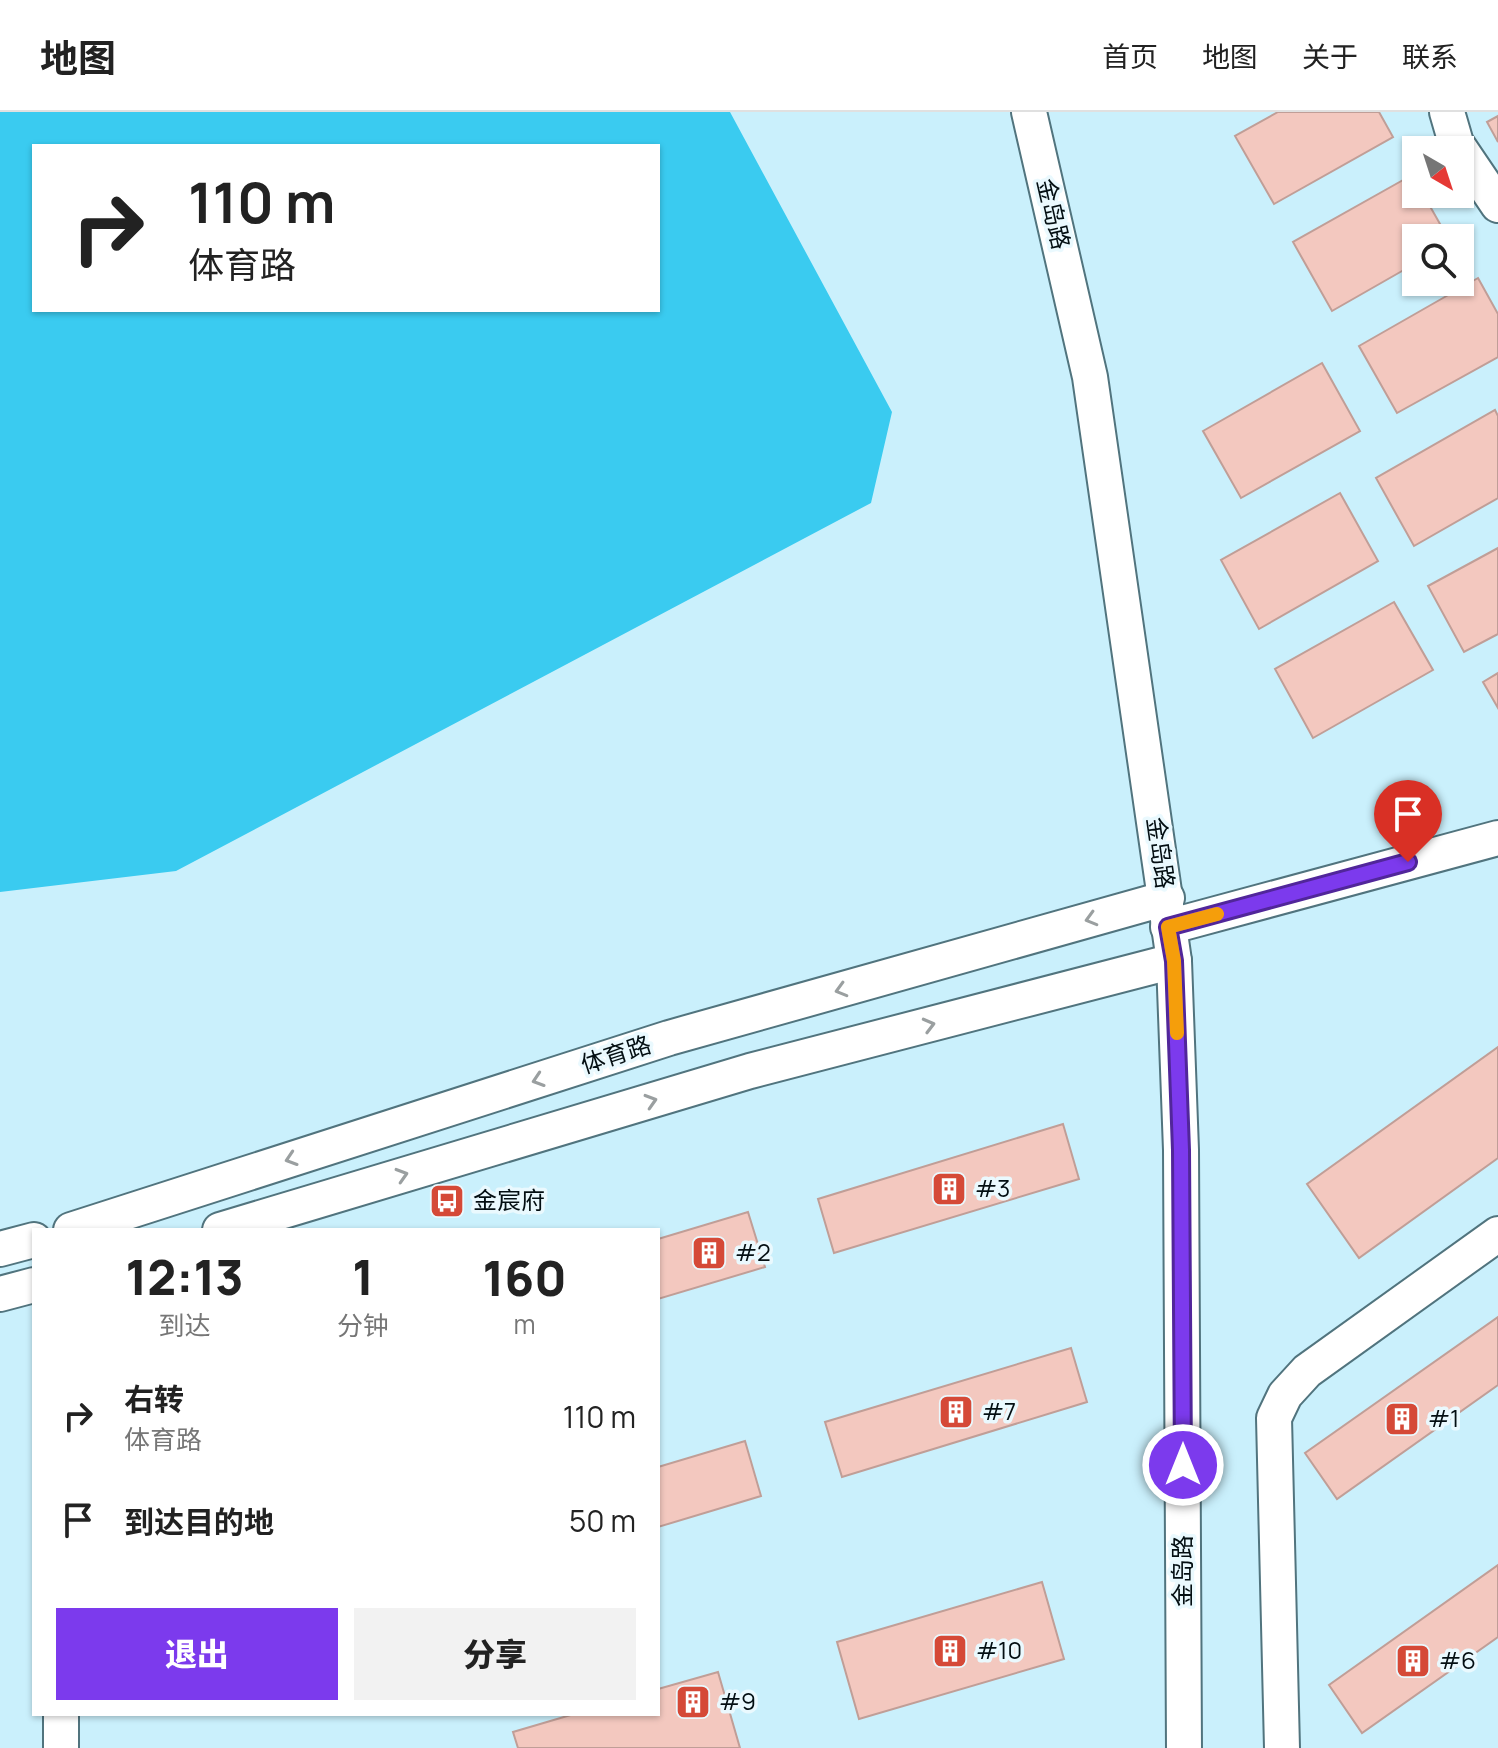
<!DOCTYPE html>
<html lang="zh">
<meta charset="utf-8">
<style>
body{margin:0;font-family:Manrope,"Noto Sans SC",sans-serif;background:#f2f2f2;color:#222;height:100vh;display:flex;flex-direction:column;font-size:30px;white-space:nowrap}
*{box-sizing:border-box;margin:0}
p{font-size:26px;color:#767676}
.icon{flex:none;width:44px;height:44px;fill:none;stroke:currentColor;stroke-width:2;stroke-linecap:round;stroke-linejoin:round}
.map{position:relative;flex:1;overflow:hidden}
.panel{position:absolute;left:32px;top:1116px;width:628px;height:488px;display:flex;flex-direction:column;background:#fff;border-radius:0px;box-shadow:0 2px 6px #0004}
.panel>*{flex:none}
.banner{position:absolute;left:32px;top:32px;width:628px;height:168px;border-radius:0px;box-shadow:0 2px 6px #0004;background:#fff;color:#222;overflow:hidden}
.needle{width:52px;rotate:141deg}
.buttons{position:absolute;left:1402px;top:24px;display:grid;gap:16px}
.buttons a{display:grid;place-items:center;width:72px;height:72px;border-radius:0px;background:#fff;box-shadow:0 2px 6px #0004;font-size:40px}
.pin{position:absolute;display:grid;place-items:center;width:68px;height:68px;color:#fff;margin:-82px -34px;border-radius:50% 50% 50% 0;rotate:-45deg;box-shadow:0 0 8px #0007}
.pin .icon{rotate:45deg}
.me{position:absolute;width:88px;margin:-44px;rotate:0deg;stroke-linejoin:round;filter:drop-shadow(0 0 6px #0008)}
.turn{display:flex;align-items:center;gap:28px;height:168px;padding:0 24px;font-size:36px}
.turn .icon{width:104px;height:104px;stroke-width:2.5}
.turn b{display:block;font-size:56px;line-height:68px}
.eta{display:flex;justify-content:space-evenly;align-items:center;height:136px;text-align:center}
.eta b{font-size:48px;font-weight:800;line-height:56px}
.cta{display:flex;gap:16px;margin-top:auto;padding:16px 24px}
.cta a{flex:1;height:92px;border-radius:0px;background:#7c3aed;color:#fff;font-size:32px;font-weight:800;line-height:92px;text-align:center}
.cta a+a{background:#f2f2f2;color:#222}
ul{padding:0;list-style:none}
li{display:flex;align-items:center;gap:24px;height:104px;padding:0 24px}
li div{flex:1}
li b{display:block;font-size:30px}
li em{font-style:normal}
header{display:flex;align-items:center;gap:48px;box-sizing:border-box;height:112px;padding:0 40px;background:#fff;border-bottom:2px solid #e0e0e0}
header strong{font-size:38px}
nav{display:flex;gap:44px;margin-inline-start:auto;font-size:28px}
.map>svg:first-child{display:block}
</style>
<header>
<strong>地图</strong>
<nav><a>首页</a><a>地图</a><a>关于</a><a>联系</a></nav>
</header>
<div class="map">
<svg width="1498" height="1636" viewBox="0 0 1498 1636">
<rect width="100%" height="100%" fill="#caf0fc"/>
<path fill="#3acbf0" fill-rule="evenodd" d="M0 0H730L892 300 871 391 176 759 0 780ZM34 34H658V198H34Z"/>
<g fill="#f3c8bf" stroke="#c09e97" stroke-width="2">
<polygon points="1278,0 1379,0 1393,25 1274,92 1235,24"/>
<polygon points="1498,4 1498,30 1487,10"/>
<polygon points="1412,63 1416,70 1416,82 1423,82 1448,126 1416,126 1416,151 1332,199 1293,130"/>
<polygon points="1478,166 1498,202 1498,245 1397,301 1359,234"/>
<polygon points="1322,251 1360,319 1241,386 1203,319"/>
<polygon points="1495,298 1498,304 1498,386 1414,434 1376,366"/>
<polygon points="1340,381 1378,449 1259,517 1221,448"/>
<polygon points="1498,436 1498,522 1464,540 1428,474"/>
<polygon points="1394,490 1433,558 1313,626 1275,557"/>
<polygon points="1498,561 1498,596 1483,570"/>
<polygon points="1498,935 1498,1046 1359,1146 1307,1072"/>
<polygon points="1063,1012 1079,1067 834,1141 818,1087"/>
<polygon points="748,1100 765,1155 658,1187 658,1127"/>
<polygon points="1498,1205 1498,1273 1337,1387 1305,1341"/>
<polygon points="1071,1236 1087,1290 842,1365 825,1310"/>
<polygon points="745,1329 761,1384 658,1415 658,1355"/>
<polygon points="1498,1453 1498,1525 1362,1621 1329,1573"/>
<polygon points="1042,1470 1064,1547 859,1607 837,1530"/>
<polygon points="718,1560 740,1636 518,1636 513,1620 574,1602 658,1602 658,1577"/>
</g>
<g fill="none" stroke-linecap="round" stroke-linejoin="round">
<g stroke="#51747e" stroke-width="38">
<g id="minor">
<polyline points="1029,0 1090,265 1174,849 1181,1038 1184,1636"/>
<polyline points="1447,0 1456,31 1498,93"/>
<polyline points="1168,815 1498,726"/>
<polyline points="71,1118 669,926 1167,786"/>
<polyline points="220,1118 750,959 1174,849"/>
<polyline points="0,1137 34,1128"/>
<polyline points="0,1182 34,1173"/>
<polyline points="61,1636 61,1602"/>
<polyline points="1282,1636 1274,1306 1285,1283 1307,1259 1498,1122"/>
</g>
</g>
<use href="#minor" stroke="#fff" stroke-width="34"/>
</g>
<defs><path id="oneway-chevron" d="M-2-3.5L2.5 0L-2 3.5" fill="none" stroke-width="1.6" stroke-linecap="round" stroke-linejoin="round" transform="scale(2)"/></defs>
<g stroke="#9a9fa0">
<use href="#oneway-chevron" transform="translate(1091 807) rotate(164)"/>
<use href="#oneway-chevron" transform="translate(841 878) rotate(164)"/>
<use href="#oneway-chevron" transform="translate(929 913) rotate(-15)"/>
<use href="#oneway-chevron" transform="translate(538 968) rotate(162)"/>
<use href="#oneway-chevron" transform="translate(651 989) rotate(-17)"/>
<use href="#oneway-chevron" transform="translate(291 1047) rotate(162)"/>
<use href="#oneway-chevron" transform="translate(402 1063) rotate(-17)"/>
</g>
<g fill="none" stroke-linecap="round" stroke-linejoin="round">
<g stroke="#51269a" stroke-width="20">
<polyline id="route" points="1183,1353 1181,1038 1174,849 1168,815 1408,750"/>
</g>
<use href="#route" stroke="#7c3aed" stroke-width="14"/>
<polyline stroke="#f59e0b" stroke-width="14" points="1177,921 1174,849 1168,815 1217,802"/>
</g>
<defs>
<g id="building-square" transform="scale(1.8)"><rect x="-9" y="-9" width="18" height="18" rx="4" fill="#d54937" stroke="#eaf9fe"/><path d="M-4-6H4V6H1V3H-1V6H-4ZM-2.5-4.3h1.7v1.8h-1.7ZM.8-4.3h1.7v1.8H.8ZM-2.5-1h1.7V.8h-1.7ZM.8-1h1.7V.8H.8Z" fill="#fff"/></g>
<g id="bus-square" transform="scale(1.8)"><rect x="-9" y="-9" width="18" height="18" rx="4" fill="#d54937" stroke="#eaf9fe"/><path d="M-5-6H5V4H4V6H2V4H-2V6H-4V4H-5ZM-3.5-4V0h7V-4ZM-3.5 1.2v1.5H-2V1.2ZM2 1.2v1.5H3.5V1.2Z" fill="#fff"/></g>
</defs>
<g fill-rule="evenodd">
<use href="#building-square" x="949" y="1077"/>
<use href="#bus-square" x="447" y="1089"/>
<use href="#building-square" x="709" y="1141"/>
<use href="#building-square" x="956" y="1300"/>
<use href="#building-square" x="1402" y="1307"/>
<use href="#building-square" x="950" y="1539"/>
<use href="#building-square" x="1413" y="1549"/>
<use href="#building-square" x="693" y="1590"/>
</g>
<g text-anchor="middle" stroke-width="7" stroke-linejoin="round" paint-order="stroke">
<g font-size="24" fill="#030e12" stroke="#eaf9fe">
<text transform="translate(1053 102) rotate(77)" y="8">金岛路</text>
<text transform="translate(1160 741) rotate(82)" y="8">金岛路</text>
<text transform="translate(616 943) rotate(-18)" y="8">体育路</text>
<text transform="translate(1183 1459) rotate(-90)" y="8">金岛路</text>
</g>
<g font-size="24" fill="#030e12" stroke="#eaf9fe" text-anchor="start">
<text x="975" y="1085">#3</text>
<text x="473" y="1097">金宸府</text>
<text x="735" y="1149">#2</text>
<text x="982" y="1308">#7</text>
<text x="1428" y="1315">#1</text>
<text x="976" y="1547">#10</text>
<text x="1439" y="1557">#6</text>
<text x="719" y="1598">#9</text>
</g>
</g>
</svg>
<div class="buttons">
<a><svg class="needle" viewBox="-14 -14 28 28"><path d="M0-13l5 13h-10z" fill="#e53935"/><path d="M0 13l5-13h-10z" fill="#767676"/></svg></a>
<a><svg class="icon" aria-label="search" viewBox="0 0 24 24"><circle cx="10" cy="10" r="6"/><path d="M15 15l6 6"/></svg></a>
</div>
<div class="pin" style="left:1408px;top:750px;background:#d93025"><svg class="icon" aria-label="arrive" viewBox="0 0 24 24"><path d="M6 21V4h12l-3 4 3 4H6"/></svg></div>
<svg class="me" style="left:1183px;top:1353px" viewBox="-20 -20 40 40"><circle r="17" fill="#7c3aed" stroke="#fff" stroke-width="3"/><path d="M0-11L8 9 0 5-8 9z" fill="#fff"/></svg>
<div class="banner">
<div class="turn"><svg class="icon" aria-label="right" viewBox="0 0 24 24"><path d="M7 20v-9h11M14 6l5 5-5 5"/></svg><div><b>110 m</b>体育路</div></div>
</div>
<section class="panel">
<div class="eta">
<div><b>12:13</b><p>到达</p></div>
<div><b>1</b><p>分钟</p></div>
<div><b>160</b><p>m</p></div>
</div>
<ul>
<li><svg class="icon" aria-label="right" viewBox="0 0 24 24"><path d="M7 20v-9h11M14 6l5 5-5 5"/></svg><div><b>右转</b><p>体育路</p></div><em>110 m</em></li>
<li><svg class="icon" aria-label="arrive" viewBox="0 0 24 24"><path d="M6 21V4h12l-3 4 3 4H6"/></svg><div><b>到达目的地</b></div><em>50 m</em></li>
</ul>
<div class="cta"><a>退出</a><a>分享</a></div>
</section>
</div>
